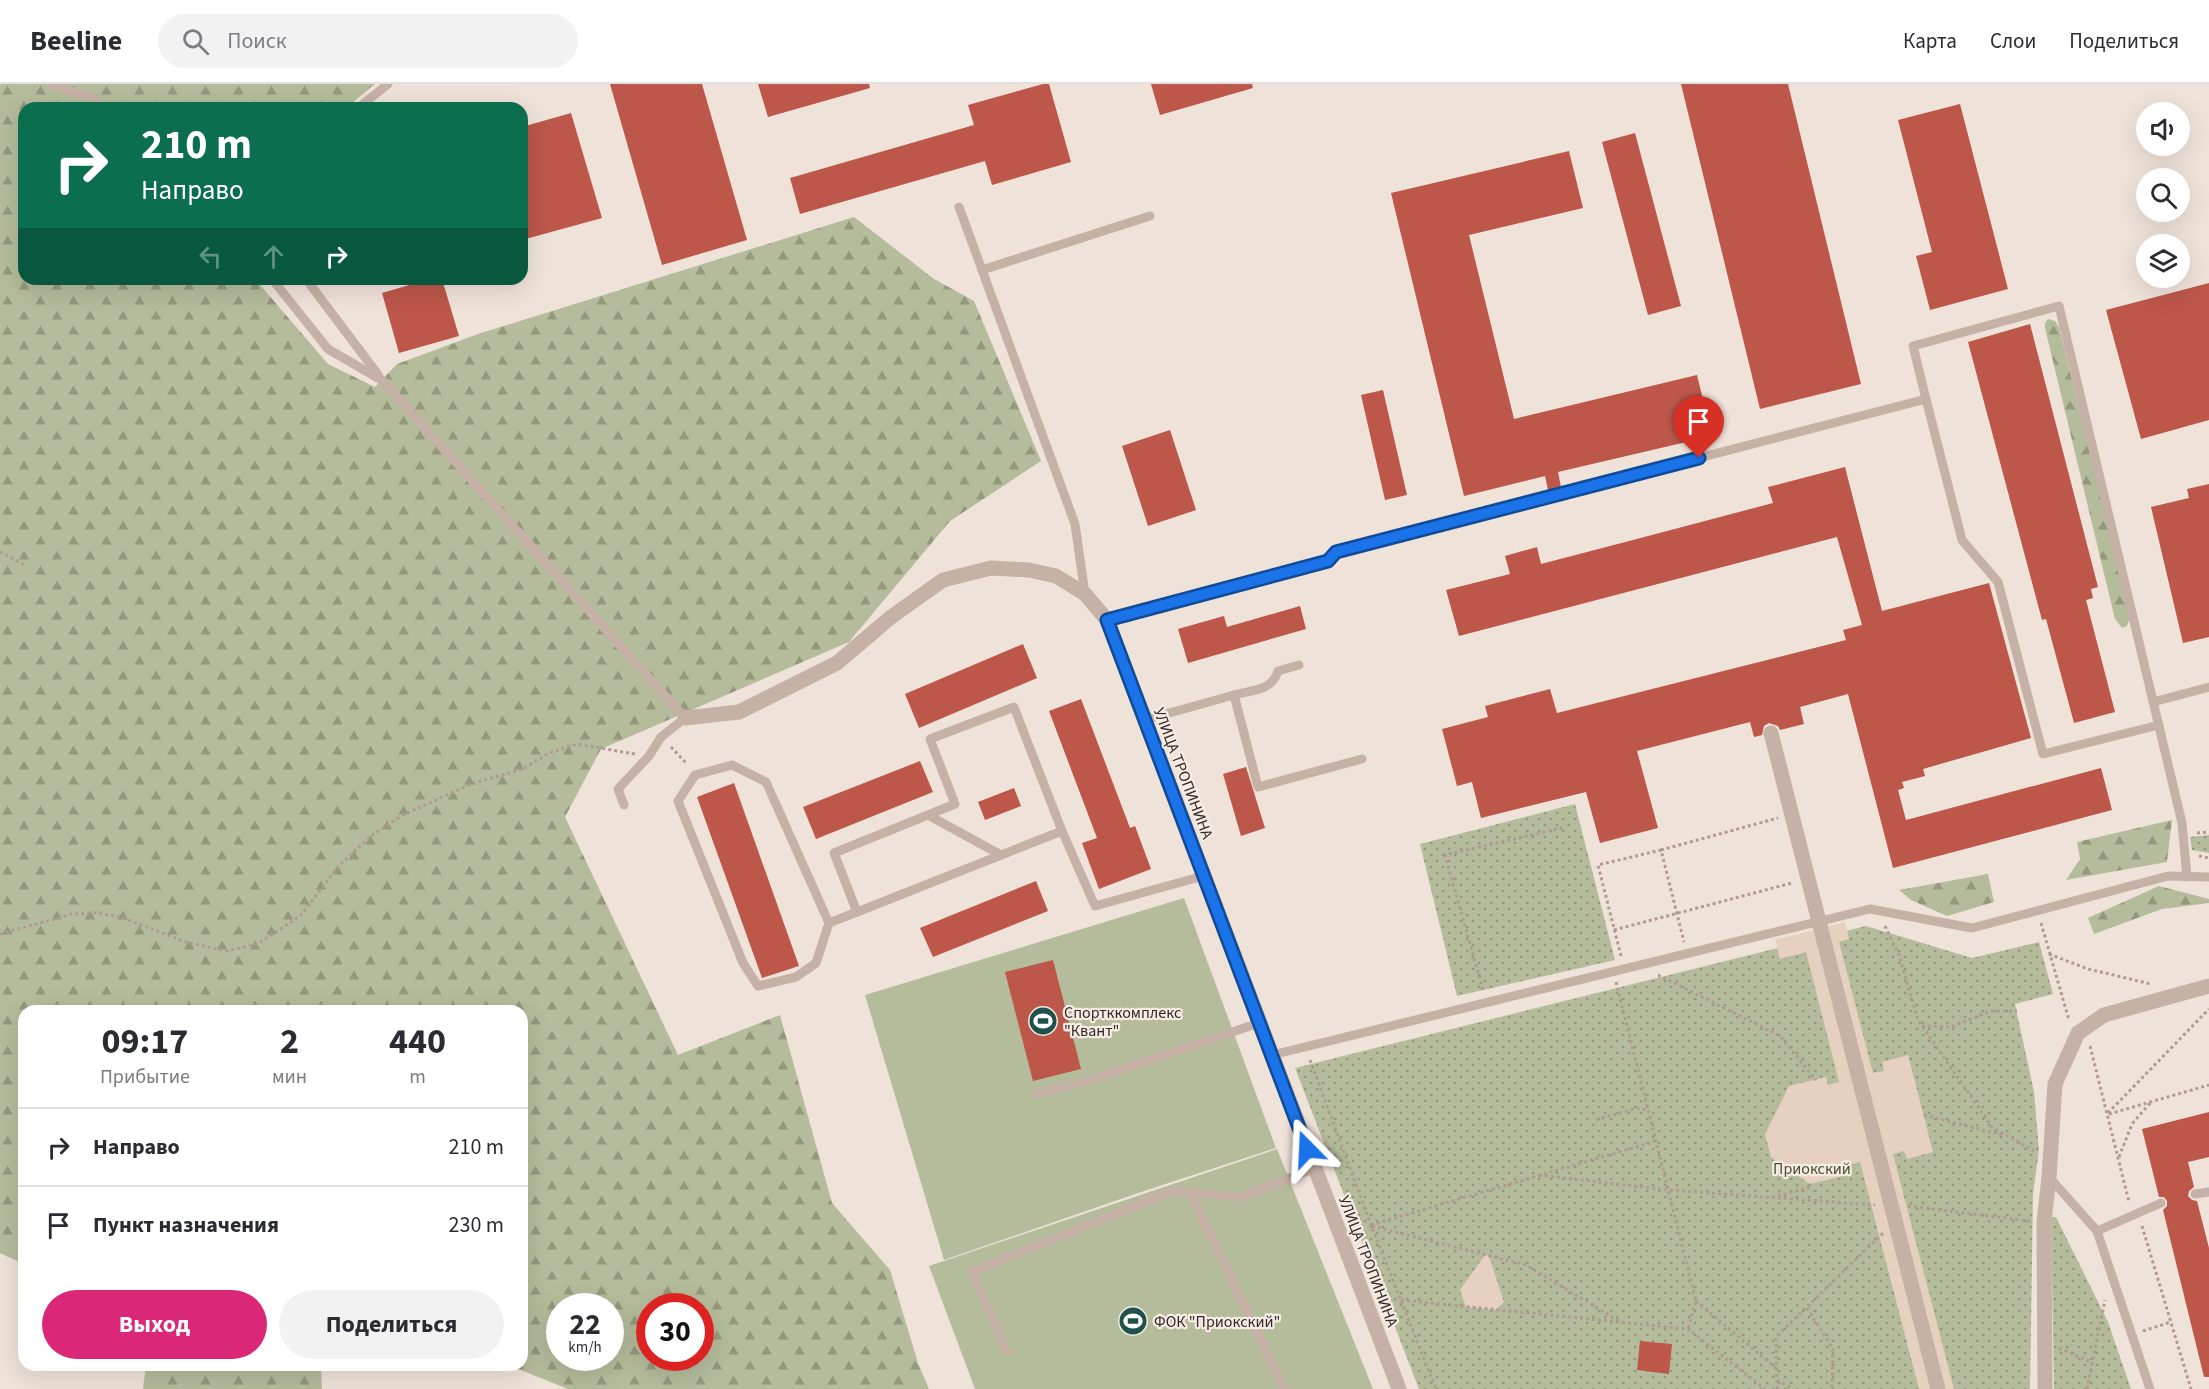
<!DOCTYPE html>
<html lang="ru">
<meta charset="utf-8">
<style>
body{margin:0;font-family:"Source Sans 3",sans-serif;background:#f2f2f3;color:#2b2b33;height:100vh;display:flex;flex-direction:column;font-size:22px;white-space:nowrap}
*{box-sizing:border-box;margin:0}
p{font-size:20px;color:#7c7c81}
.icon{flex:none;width:33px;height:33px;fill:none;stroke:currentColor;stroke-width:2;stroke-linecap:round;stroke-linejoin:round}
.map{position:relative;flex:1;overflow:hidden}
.details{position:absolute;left:18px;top:921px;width:510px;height:366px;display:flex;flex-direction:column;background:#fff;border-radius:18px;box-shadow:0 6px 24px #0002}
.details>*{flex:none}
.banner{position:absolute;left:18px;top:18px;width:510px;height:183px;border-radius:18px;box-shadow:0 6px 24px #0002;background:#0b6e4f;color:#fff;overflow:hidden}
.buttons{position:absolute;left:2136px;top:18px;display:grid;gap:12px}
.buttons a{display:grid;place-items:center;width:54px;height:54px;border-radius:50%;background:#fff;box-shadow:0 6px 24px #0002;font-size:30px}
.speed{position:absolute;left:546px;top:1209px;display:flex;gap:12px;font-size:30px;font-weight:700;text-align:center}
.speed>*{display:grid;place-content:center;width:78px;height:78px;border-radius:50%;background:#fff;box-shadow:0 6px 24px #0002;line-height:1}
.speed small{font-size:15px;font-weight:400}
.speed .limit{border:9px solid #d22;background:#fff;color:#111}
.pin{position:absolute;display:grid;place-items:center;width:51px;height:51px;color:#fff;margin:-62px -26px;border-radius:50% 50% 50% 0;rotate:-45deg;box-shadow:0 0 6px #0007}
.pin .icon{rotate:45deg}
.me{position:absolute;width:66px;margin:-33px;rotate:339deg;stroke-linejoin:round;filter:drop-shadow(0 0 4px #0008)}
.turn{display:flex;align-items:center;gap:21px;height:126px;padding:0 24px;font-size:27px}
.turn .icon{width:78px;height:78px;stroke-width:2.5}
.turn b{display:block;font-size:42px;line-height:51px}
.lanes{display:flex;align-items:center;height:57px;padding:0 24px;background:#0003;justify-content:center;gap:30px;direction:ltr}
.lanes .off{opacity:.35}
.eta{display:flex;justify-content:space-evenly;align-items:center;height:102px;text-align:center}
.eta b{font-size:36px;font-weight:700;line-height:42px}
.primary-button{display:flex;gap:12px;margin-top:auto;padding:12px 24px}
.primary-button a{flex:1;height:69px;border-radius:36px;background:#db2777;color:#fff;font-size:24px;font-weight:700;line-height:69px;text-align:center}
.primary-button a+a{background:#f2f2f3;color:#2b2b33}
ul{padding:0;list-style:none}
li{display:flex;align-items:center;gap:18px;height:78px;padding:0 24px;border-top:2px solid #e1e1e2}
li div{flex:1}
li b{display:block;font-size:22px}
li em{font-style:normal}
header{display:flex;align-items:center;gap:36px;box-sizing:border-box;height:84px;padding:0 30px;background:#fff;border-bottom:2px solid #e1e1e2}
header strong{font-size:28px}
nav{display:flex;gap:33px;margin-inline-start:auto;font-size:21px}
.search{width:420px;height:54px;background:#f2f2f3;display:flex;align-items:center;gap:15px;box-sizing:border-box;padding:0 21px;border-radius:33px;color:#7c7c81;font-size:22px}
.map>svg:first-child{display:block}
</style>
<header>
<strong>Beeline</strong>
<div class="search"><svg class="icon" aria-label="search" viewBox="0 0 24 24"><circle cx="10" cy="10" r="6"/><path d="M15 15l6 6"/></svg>Поиск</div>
<nav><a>Карта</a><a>Слои</a><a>Поделиться</a></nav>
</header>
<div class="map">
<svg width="2209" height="1305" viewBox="0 0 2209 1305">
<defs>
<pattern id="grass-dots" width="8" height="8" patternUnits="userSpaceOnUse" patternTransform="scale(1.5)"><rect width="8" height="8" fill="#b5bc9b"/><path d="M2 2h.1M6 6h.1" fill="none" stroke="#94997e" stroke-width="1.8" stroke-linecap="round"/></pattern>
<pattern id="forest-firs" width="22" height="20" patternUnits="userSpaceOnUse" patternTransform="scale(1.5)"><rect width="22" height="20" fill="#b5bc9b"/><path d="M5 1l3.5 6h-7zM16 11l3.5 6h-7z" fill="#94997e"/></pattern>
</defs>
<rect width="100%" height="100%" fill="#efe2d9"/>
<g fill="url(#grass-dots)">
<polygon points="1575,720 1615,876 1457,912 1420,760"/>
<polygon points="2209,751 2209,769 2192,766 2190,753"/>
<polygon points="1866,842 1972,874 2039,858 2053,910 2015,920 2034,1008 2039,1066 2033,1110 2030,1305 1419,1305 1295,984"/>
<polygon points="2051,1133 2056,1133 2108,1238 2131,1305 2054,1305"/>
</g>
<g fill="url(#forest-firs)" fill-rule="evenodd">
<path d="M0 0H375L346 24H24V195H255L328 280 375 303 397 280 478 250 854 133 934 195 974 217 1041 377 950 437 849 558 601 665 565 733 678 971 780 931 832 1119 890 1186 918 1279 929 1305H568L508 1281H522V927H24V1180L0 1169ZM560 1222H610V1274H560ZM650 1222H700V1274H650Z"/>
<polygon points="2048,235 2055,237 2059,243 2130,534 2127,542 2122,544 2115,535 2045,244 2045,239"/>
<polygon points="2172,736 2167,778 2066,796 2080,775 2077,758"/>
<polygon points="1988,790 1994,818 1947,832 1911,816 1899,806"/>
<polygon points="2159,802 2209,815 2209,819 2162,825 2094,850 2088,834"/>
<polygon points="146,1281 321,1281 322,1305 143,1305"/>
</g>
<g fill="#b5bc9b">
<polygon points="1184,814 1276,1064 1141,1108 944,1176 865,911"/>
<polygon points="1277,1065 1373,1305 975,1305 929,1182"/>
</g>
<g fill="#e6d1c1">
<polygon points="1845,838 1849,855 1839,858 1873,989 1884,987 1882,978 1908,971 1933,1068 1907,1075 1904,1067 1893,1070 1954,1305 1919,1305 1860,1078 1849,1081 1851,1090 1810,1100 1771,1073 1765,1050 1789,1002 1826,993 1828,1001 1839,998 1806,868 1780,875 1775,856"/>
<polygon points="1485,1171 1489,1172 1504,1218 1495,1226 1466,1223 1460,1206"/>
</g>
<g fill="#bc574a">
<polygon points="610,0 702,0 747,156 662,181"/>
<polygon points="758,0 869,0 870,4 768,33"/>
<polygon points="1043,0 1049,0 1071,78 992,101 985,77 800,130 790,94 974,41 968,21"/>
<polygon points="1151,0 1252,0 1253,4 1160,31"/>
<polygon points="1681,0 1788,0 1861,300 1760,325"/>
<polygon points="1960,20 2008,205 1930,226 1916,172 1932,168 1898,36"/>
<polygon points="571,29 602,134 522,156 522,43"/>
<polygon points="1635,49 1681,222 1648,231 1602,58"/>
<polygon points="1569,67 1583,124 1469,151 1514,335 1697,291 1712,352 1558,388 1561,403 1548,406 1545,392 1464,412 1391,109"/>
<polygon points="430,195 442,195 459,252 399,269 382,209"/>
<polygon points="2209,199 2209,336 2141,355 2106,226"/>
<polygon points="2030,240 2098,503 2091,505 2093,514 2086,516 2115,628 2074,639 2046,535 2042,536 1968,258"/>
<polygon points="1383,306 1407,411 1385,416 1361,311"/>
<polygon points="1170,346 1196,426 1148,442 1122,362"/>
<polygon points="1845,383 1882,527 1989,499 2031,654 1923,685 1925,692 1902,698 1904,704 1898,706 1906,736 2101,684 2112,726 1893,784 1848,610 1800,623 1804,640 1780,646 1778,642 1769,639 1764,642 1762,651 1754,653 1750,638 1637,667 1658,744 1600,759 1586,708 1481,734 1472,698 1457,702 1442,645 1488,633 1485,622 1550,605 1557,629 1846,556 1843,546 1862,541 1837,453 1459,552 1446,506 1510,490 1505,472 1537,463 1541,480 1633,456 1773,419 1768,403"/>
<polygon points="2209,400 2209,553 2183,559 2151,423 2189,414 2187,405"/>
<polygon points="1300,522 1306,545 1188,579 1178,545 1224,532 1227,543"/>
<polygon points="1023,560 1037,594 919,644 905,610"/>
<polygon points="1081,615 1130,744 1135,742 1151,785 1099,805 1082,759 1097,754 1049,627"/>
<polygon points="920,677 933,708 816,755 803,723"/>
<polygon points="1246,683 1265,744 1241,752 1223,690"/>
<polygon points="734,699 799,882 762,894 697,713"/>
<polygon points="1014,704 1021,722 985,736 978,718"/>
<polygon points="1036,797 1048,827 933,873 920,844"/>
<polygon points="1053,876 1081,985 1033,997 1005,888"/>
<polygon points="2209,1028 2209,1073 2188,1078 2194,1103 2189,1107 2188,1112 2192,1116 2197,1117 2209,1164 2209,1293 2204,1293 2163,1126 2167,1122 2167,1117 2164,1113 2159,1113 2142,1045"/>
<polygon points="1640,1257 1672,1260 1669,1290 1637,1286"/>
</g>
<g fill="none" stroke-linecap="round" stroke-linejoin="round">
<g stroke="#b19b91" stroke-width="3" stroke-dasharray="3 3" stroke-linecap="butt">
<polyline points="0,468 25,481"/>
<polyline points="671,663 687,680"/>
<polyline points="2197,749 2209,748"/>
<polyline points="1661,766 1778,734"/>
<polyline points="2199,772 2209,774"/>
<polyline points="2041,839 2069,936"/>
<polyline points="1885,842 1899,871 1918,936 1992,1043 2034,1067"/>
<polyline points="1614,846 1792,799"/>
<polyline points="0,850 72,830 98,829 120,833 189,859 226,867 258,860 300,832 339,782 371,752 401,732 471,700 523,685 549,669 577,660 635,670"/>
<polyline points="2049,870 2088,885 2151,900"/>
<polyline points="1621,872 1598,781 1661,766 1684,858"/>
<polyline points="1658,891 1780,952 1816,996"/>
<polyline points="1616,898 1696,1217 1688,1245"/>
<polyline points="1483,906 1445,771 1566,743"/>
<polyline points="1922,942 1951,943 1991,927 2017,927"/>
<polyline points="2090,962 2129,1118"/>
<polyline points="1310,976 1371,1141 1436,1305"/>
<polyline points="2108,1029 2209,925"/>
<polyline points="2109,1030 2209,1001"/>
<polyline points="1924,1031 2003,1051"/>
<polyline points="1596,1036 1637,1024 1648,1026"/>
<polyline points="2119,1073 2132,1040 2151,1018"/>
<polyline points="1539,1091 1668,1106 1875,1121"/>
<polyline points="1778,1112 1811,1103 1810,1100"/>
<polyline points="1908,1122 2030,1137"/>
<polyline points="1371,1141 1656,1057"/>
<polyline points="1372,1142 1526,1181 1619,1237"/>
<polyline points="2142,1142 2191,1305"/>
<polyline points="1401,1216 1688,1245 1765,1305"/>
<polyline points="1696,1217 1777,1285"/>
<polyline points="1807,1224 1833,1265 1832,1305"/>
<polyline points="2143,1247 2171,1238"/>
<polyline points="2059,1264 2093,1279"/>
<polyline points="1777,1296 1793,1305"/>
<polyline points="1777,1305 1776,1253 1883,1149"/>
<polyline points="2087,1305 2105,1216"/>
</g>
<g stroke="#c6b1a6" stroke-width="9">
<polyline points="49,0 90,13 104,24"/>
<polyline points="358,24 388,0"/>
<polyline points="959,123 1075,440 1085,510"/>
<polyline points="982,186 1150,132"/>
<polyline points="272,195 328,265 383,297 685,634 661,653 649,672 618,705 624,721"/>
<polyline points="306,195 379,292"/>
<polyline points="1926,315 1962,456 1998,498 2043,670 2159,641"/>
<polyline points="1107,536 1328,477 1337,468 1926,315 1913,262 2059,222 2182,739 2187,793"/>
<path d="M1234 611C1252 606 1272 607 1278 587L1299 581"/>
<polyline points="2153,618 2209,603"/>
<polyline points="1144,636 1234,611 1258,703 1362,675"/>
<polyline points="928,731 1001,771"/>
<polyline points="1062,747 857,828 834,769 955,720 930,655 1014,623 1062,747 1095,822 1203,792"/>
<polyline points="829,839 816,879 796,893 758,902 743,879 678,717 695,691 732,681 766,698 829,839 857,828"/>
<polyline points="1272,971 1870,825 1972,844 2168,792 2209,793"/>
<polyline points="1036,1010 1090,996 1259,939"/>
<polyline points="2049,1093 2097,1147 2161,1119"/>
<polyline points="1190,1108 1284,1305"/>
<polyline points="2195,1110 2209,1108"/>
<polyline points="2097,1147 2150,1305"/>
<polyline points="1007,1268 972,1188 1172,1107 1241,1113 1315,1084"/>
</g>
<g stroke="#c6b1a6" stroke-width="15">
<polyline points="685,634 739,628 837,579 891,533 943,496 991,484 1029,486 1056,492 1085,510 1107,536 1399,1305"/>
<polyline points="1771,649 1938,1305"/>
<polyline points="2045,1305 2044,1138 2049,1093 2055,1000 2078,949 2104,931 2209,902"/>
</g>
</g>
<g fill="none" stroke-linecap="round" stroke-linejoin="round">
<g stroke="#114b97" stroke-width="15">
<polyline id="route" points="1307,1065 1107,536 1328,477 1336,468 1699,374"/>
</g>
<use href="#route" stroke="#1a73e8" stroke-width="10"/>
</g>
<defs>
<g id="stadium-disc" transform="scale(1.5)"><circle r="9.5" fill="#20514d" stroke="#f7ece5"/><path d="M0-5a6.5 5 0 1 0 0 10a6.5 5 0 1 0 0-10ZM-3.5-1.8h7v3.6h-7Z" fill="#fff"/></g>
</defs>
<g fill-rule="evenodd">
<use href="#stadium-disc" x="1043" y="937"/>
<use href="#stadium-disc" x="1133" y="1237"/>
</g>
<g text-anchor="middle" stroke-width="4.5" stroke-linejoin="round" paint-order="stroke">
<g font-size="16" fill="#332927" stroke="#f7ece5">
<text transform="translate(1184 689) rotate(69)" y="6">УЛИЦА ТРОПИНИНА</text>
<text transform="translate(1369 1177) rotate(69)" y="6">УЛИЦА ТРОПИНИНА</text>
</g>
<g font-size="16" fill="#332927" stroke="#f7ece5" text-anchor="start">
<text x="1064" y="934">Спортккомплекс<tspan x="1064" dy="18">"Квант"</tspan></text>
<text x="1154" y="1243">ФОК "Приокский"</text>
</g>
<g font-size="16" fill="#474f2c" stroke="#f7ece5">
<text x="1812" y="1090">Приокский</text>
</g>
</g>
</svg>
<div class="buttons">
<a><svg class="icon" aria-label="sound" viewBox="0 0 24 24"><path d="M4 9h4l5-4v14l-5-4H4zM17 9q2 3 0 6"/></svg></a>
<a><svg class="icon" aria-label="search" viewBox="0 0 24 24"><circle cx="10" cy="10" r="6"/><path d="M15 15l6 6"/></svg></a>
<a><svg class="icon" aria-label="layers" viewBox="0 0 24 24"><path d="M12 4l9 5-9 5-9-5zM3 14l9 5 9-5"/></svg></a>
</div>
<div class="speed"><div>22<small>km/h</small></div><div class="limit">30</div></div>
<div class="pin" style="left:1699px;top:374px;background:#d93025"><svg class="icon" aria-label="arrive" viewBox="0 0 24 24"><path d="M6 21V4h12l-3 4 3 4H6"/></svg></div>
<svg class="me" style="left:1307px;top:1065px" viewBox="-20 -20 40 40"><path d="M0-17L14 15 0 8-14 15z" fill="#1a73e8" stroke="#fff" stroke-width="4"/></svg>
<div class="banner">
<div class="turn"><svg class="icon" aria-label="right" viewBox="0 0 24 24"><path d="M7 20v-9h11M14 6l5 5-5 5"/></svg><div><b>210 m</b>Направо</div></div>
<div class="lanes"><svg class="icon off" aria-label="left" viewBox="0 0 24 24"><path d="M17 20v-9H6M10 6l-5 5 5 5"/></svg><svg class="icon off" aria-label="ahead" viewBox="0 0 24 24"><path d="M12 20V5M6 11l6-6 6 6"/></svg><svg class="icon" aria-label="right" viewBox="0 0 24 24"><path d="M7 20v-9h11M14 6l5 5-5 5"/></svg></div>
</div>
<section class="details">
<div class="eta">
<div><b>09:17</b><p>Прибытие</p></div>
<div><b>2</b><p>мин</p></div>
<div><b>440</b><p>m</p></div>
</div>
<ul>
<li><svg class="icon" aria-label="right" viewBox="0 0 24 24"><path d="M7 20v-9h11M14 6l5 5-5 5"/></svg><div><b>Направо</b></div><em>210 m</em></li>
<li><svg class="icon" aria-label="arrive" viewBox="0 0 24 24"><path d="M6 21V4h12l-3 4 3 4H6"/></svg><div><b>Пункт назначения</b></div><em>230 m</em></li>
</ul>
<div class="primary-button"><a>Выход</a><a>Поделиться</a></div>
</section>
</div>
